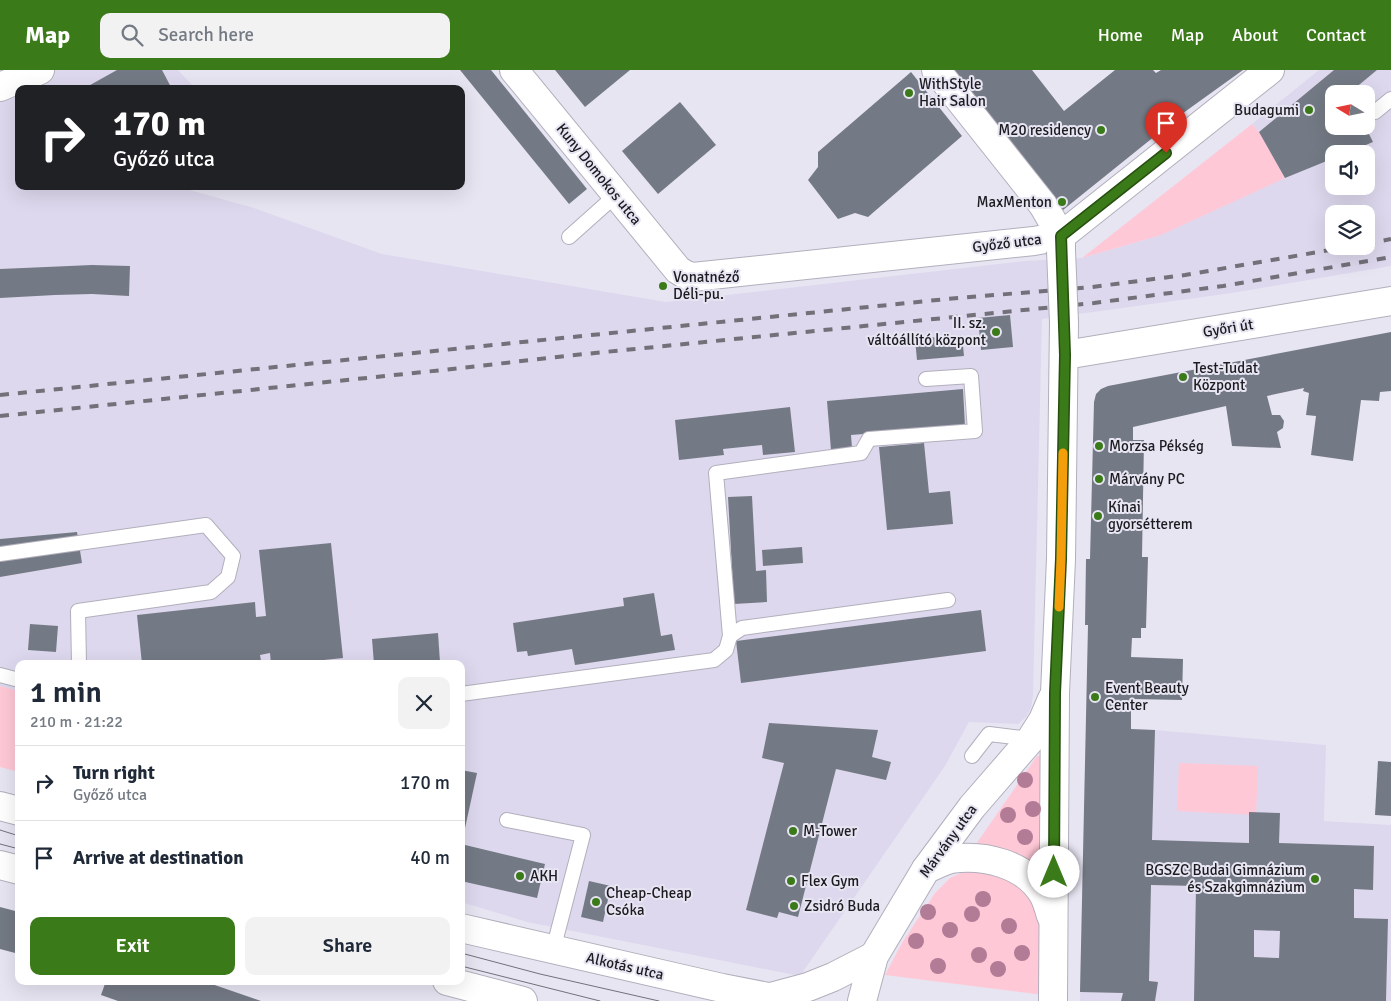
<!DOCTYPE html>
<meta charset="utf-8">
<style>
body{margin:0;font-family:Signika,sans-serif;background:#f2f2f3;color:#1f2937;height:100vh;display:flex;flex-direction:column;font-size:19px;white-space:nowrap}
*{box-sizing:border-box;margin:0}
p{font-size:16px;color:#747a83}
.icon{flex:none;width:28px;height:28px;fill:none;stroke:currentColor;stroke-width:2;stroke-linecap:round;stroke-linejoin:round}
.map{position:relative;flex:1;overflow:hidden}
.side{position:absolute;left:15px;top:590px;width:450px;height:325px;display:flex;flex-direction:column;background:#fff;border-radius:10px;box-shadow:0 5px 20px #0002}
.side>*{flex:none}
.hud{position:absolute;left:15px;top:15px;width:450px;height:105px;border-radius:10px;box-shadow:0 5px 20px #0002;background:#202124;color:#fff;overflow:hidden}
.needle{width:32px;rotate:280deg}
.tools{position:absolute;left:1325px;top:15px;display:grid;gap:10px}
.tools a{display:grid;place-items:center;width:50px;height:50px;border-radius:10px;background:#fff;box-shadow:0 5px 20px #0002;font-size:25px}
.pin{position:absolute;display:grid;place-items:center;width:42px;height:42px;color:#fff;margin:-51px -21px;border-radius:50% 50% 50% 0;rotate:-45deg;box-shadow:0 0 5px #0007}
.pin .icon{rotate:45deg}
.me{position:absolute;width:55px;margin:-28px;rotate:0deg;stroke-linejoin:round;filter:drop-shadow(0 0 4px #0008)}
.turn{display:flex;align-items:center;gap:18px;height:105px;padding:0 15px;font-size:22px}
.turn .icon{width:65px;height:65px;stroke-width:2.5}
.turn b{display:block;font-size:35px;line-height:42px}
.round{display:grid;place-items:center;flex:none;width:52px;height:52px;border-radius:10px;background:#f2f2f3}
.summary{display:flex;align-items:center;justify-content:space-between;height:85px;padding:0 15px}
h1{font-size:30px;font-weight:600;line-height:38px}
.action{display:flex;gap:10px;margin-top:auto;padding:10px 15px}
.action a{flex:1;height:58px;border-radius:10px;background:#3b7a18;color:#fff;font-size:20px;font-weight:600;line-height:58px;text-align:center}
.action a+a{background:#f2f2f3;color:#1f2937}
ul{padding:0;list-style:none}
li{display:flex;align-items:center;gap:15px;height:75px;padding:0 15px;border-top:1px solid #e0e1e3}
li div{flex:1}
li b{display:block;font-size:19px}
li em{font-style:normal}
header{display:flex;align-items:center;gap:30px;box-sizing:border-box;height:70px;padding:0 25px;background:#3b7a18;color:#fff}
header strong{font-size:24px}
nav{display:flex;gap:28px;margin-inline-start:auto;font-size:18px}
.search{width:350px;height:45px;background:#f2f2f3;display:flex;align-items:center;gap:12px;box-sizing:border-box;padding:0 18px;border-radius:10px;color:#747a83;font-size:19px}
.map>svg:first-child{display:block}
</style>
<header>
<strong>Map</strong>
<div class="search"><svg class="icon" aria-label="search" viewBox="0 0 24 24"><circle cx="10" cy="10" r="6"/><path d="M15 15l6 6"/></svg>Search here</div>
<nav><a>Home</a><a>Map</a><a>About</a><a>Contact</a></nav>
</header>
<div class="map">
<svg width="1391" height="931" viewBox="0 0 1391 931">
<rect width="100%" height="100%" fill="#e8e5f3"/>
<g fill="#ded8ee" fill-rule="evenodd">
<path d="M0 0H178L196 19H19V116H175L254 138 382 184 666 232 1024 191 1082 188 1161 165 1259 62 1252 54 1319 0H1391V196L1232 223 1042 249 1033 626 1031 638 1026 647 1018 654 969 652 945 696 800 906 527 852 461 832V594H19V621L0 616ZM1334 24H1366V56H1334ZM1334 84H1366V116H1334ZM1334 144H1366V176H1334Z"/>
<polygon points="1086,659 1155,660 1326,675 1324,751 1391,755 1391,931 1080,931"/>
</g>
<g fill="#ffc8d6">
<polygon points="1252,54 1259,62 1285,108 1161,165 1082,188"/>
<polygon points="0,616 19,621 19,702 0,697"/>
<polygon points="1037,686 1046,687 1043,804 1016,784 995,777 974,777"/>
<polygon points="1179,693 1258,696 1256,745 1177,741"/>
<path d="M966 801C976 802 987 801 997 804 1002 805 1006 809 1011 811 1049 832 1042 888 1043 925L885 905 902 873 935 823 950 808Z"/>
</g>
<g fill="#747a85" fill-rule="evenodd">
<polygon points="117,0 162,0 172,19 83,19"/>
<polygon points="460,0 491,0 587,119 569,134"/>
<polygon points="555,0 630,0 585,37"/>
<polygon points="952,0 1032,0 1064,41 1115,0 1153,0 1156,3 1161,0 1243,0 1186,41 1063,140"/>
<polygon points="1334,0 1377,0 1348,24 1334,24 1334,56 1365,56 1373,72 1344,84 1334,84 1334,88 1285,108 1259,62"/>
<polygon points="911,2 962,66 868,147 855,143 838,149 808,110 818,97 818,82"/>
<polygon points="680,32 716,75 658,124 622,81"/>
<polygon points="92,195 130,196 129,226 92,224 55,225 0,228 0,199"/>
<polygon points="1010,245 1013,277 981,280 978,248"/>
<path d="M1391 262V321L1380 322 1379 331 1361 330 1353 391 1311 385 1316 346 1306 345 1309 323 1303 321 1304 318 1267 326 1272 345H1280L1284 351 1283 358 1277 362 1281 378 1232 376 1226 336 1133 357V370H1144L1142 487H1148L1146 558H1141V568H1132L1131 587 1183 589 1182 630 1131 629V659L1155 660 1152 770 1249 773V742L1280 743 1279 773 1374 776 1373 820 1354 819V848L1388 849 1386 931H1194L1196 816 1151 815 1149 911 1158 912 1155 931H1121L1123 923 1080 922 1088 555H1085L1086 489H1090L1094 332 1096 324 1101 319 1108 316ZM1254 860 1280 861 1279 888 1254 887Z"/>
<polygon points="962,265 964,286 917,290 915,269"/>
<polygon points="963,319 965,356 851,365 852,378 831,380 827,331"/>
<polygon points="790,337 795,382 763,385 762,375 723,379 724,385 679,390 675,350"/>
<polygon points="924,373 929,423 950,421 953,454 887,460 879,377"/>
<polygon points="752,426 756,501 766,500 767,532 734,534 728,427"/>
<polygon points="77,462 82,493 0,507 0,469"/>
<polygon points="331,473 343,588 286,594 271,594 270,583 260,585 261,591 239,594 142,594 137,545 255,532 256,547 266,546 259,480"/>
<polygon points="802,477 803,493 763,496 762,480"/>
<polygon points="654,523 661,566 672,564 675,580 575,595 572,579 528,586 527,581 517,582 513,553 624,536 623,528"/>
<polygon points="981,540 986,581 741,613 736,571"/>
<polygon points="30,554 58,556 56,582 28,580"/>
<polygon points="438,563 440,592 419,594 374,594 372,569"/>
<polygon points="769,653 878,660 872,687 891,692 886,710 836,699 798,847 779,842 777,848 746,840 784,693 762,688"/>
<polygon points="1378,691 1391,692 1391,746 1375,745"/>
<polygon points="461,700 477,703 462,772 461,772"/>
<polygon points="461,774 545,794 537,828 461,811"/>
<polygon points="589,811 611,816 603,852 581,847"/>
<polygon points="0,837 19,842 19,884 0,879"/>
<polygon points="106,911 203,911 261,931 118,931 101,925"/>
</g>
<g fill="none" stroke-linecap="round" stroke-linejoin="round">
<g stroke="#b2afbc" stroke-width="16">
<g id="lane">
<polyline points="1375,42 1391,29"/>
<polyline points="569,167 616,125"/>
<polyline points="0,484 206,455 233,486 228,507 211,522 78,541 79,594"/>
<polyline points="730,566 742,558 948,530"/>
<polyline points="0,605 19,610"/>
<polyline points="461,624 714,590 726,580 730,566 716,403 861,383 869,369 975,361 971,306 926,309"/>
<polyline points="972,686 989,664 1031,669"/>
<polyline points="507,750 583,765 553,880"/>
</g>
</g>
<g stroke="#b2afbc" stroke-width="30">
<g id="street">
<polyline points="514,0 678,200 686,205 693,207 1034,171 1061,166 1043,135 936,0"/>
<polyline points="0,17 40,0"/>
<polyline points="1065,285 1391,231"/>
</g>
</g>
<g stroke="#b2afbc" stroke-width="30">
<g id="secondary">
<polyline points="1061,181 1061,166 1270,0"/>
<polyline points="0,736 19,741"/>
<polyline points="0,795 19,800"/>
<path d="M926 799C934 796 943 791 951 789 984 784 1025 794 1043 824 1047 831 1049 839 1051 846"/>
<polyline points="461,858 722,918 789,931"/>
<polyline points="447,911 523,931"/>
<polyline points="767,928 808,917 833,907 874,886"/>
<polyline points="862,931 874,886 926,799 972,737 1031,669 1043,650 1052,629"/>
<polyline points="1053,931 1055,623 1061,489 1064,252"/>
</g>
</g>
<use href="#lane" stroke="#fff" stroke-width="14"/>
<use href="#street" stroke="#fff" stroke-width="28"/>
<use href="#secondary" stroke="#fff" stroke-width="28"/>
<g stroke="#727078" stroke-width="1">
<polyline points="0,760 19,766"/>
<polyline points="0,774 19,779"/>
<polyline points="461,883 540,904 659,931"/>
<polyline points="461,896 600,931"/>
</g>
<g stroke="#727078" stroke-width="4" stroke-dasharray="9 9" stroke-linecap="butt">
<polyline points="1366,174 1391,169"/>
<polyline points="0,325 947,229 1092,217 1185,205 1353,176"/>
<polyline points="0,346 443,300 575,285 1094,233 1223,216 1391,187"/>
</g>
<g stroke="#b2afbc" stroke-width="30" stroke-linecap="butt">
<polyline id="secondary-bridge" points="1061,181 1064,252"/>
</g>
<use href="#secondary-bridge" stroke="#fff" stroke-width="28"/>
</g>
<g fill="#b27b96">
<circle cx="1025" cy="710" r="8"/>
<circle cx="1033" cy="739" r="8"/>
<circle cx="1008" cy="745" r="8"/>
<circle cx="1025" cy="767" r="8"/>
<circle cx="983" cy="829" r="8"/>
<circle cx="928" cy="842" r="8"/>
<circle cx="972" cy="844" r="8"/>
<circle cx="1009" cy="856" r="8"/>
<circle cx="950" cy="860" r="8"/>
<circle cx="916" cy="871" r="8"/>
<circle cx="1022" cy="883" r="8"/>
<circle cx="979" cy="885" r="8"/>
<circle cx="938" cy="896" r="8"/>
<circle cx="998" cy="899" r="8"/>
</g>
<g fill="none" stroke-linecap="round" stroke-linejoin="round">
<g stroke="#264f10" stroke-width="12">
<polyline id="route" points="1054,802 1055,623 1061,489 1065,285 1061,166 1166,83"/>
</g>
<use href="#route" stroke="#3b7a18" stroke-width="9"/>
<polyline stroke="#f59e0b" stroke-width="9" points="1059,537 1061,489 1063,383"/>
</g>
<g fill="#3b7a18" stroke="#e8e5f3" stroke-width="2">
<circle cx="909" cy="23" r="5"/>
<circle cx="1309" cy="40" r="5"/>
<circle cx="1101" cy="60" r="5"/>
<circle cx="1062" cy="132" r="5"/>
<circle cx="663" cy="216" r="5"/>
<circle cx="996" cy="262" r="5"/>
<circle cx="1183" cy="307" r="5"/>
<circle cx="1099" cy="376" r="5"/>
<circle cx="1099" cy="409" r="5"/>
<circle cx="1098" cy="446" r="5"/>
<circle cx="1095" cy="627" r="5"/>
<circle cx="793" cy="761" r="5"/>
<circle cx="520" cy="806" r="5"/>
<circle cx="1315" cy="809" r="5"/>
<circle cx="791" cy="811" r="5"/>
<circle cx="596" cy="832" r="5"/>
<circle cx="794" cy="836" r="5"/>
</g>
<g text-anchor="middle" stroke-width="4" stroke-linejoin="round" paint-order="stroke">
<g font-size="15" fill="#1c1b20" stroke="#e8e5f3" text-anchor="start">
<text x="919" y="19">WithStyle<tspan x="919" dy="17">Hair Salon</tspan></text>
<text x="1299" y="45" text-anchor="end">Budagumi</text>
<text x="1091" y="65" text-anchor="end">M20 residency</text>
<text x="1052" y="137" text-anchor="end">MaxMenton</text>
<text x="673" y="212">Vonatnéző<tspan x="673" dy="17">Déli-pu.</tspan></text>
<text x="986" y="258" text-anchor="end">II. sz.<tspan x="986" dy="17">váltóállító központ</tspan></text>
<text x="1193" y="303">Test-Tudat<tspan x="1193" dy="17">Központ</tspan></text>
<text x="1109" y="381">Morzsa Pékség</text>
<text x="1109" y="414">Márvány PC</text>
<text x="1108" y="442">Kínai<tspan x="1108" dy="17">gyorsétterem</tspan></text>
<text x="1105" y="623">Event Beauty<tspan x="1105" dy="17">Center</tspan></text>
<text x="803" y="766">M-Tower</text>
<text x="1305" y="805" text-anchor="end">BGSZC Budai Gimnázium<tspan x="1305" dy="17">és Szakgimnázium</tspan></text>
<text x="530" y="811">AKH</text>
<text x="801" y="816">Flex Gym</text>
<text x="606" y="828">Cheap-Cheap<tspan x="606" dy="17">Csóka</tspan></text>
<text x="804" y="841">Zsidró Buda</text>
</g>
<g font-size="15" fill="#1c1b20" stroke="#e8e5f3">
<text transform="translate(599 104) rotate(51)" y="5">Kuny Domokos utca</text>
<text transform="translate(1007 173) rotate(-7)" y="5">Győző utca</text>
<text transform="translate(1228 258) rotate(-9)" y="5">Győri út</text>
<text transform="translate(948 771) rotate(-54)" y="5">Márvány utca</text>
<text transform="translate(625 896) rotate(13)" y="5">Alkotás utca</text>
</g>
</g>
</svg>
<div class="tools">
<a><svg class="needle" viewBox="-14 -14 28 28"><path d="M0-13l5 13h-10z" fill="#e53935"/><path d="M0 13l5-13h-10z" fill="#747a83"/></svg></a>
<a><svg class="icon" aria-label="sound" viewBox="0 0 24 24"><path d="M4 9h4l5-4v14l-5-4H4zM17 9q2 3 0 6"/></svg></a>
<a><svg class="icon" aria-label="layers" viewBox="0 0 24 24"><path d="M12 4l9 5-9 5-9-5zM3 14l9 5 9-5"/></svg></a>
</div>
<div class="pin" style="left:1166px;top:83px;background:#d93025"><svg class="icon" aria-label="arrive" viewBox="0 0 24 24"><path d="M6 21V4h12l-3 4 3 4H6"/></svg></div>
<svg class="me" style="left:1054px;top:802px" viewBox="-20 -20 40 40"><circle r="19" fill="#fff"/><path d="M0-13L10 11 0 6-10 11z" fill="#3b7a18"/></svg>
<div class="hud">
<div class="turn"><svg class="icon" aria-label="right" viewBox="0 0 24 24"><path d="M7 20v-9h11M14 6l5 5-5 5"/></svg><div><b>170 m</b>Győző utca</div></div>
</div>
<section class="side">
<div class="summary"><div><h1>1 min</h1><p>210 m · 21:22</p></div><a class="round"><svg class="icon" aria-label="close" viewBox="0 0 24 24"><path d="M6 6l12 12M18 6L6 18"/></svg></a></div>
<ul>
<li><svg class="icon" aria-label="right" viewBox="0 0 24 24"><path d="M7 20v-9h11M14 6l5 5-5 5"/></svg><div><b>Turn right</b><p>Győző utca</p></div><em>170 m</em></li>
<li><svg class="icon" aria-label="arrive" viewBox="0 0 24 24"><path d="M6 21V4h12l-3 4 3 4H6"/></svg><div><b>Arrive at destination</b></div><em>40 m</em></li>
</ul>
<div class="action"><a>Exit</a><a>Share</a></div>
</section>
</div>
